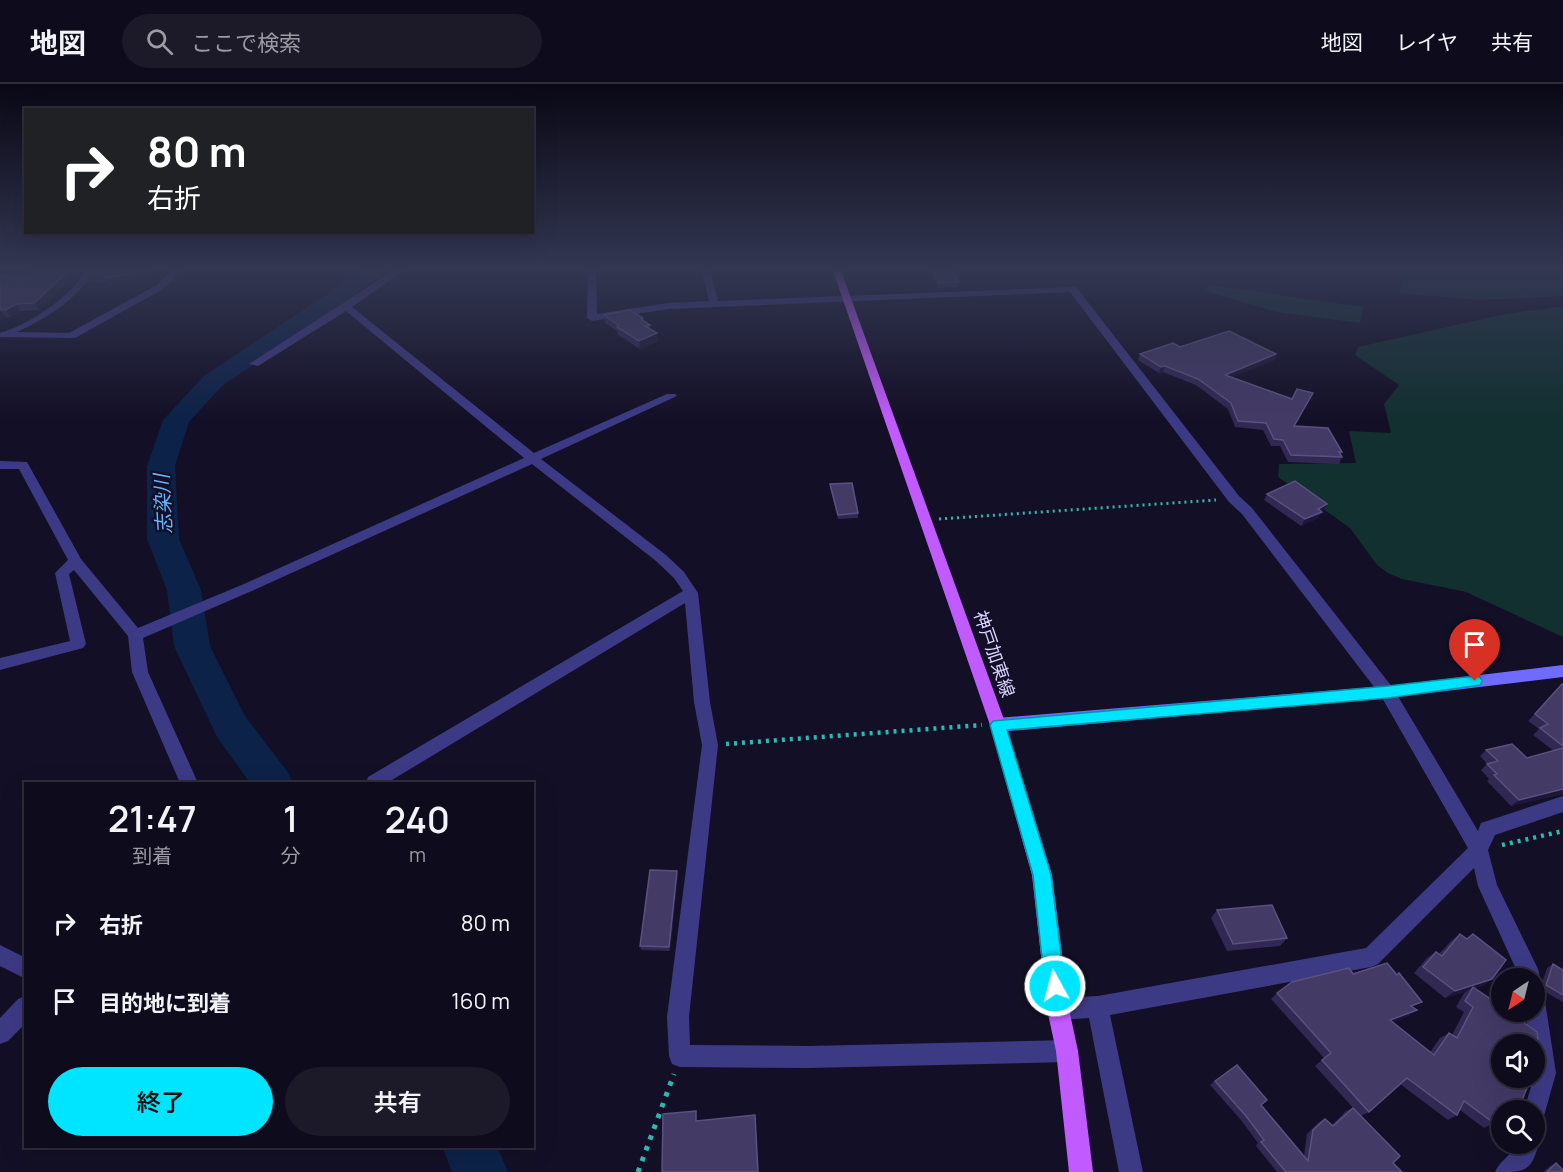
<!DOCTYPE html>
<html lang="ja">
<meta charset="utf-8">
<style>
body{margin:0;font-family:Manrope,"Noto Sans JP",sans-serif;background:#1c1929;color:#f1f3f6;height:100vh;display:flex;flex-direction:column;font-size:22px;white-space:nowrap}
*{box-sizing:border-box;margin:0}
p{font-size:20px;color:#9b9ba3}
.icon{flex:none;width:33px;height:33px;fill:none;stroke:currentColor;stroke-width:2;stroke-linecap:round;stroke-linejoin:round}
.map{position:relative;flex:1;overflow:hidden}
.side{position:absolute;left:24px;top:698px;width:510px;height:366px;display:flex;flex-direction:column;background:#0e0b1c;border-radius:0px;box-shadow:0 6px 24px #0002,0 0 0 2px #2e2b3b}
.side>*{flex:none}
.guide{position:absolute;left:24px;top:24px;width:510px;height:126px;border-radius:0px;box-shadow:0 6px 24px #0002,0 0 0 2px #2e2b3b;background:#202124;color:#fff;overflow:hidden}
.needle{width:39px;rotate:215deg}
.buttons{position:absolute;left:1491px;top:884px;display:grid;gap:12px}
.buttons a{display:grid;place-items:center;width:54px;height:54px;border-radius:50%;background:#0e0b1c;box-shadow:0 6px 24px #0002,0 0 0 2px #2e2b3b;font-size:30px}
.pin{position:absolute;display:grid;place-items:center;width:51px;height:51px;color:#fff;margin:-62px -26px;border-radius:50% 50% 50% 0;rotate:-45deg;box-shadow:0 0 6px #0007}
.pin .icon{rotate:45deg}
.me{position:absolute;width:66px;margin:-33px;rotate:353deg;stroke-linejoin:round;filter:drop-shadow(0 0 4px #0008)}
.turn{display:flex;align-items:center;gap:21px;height:126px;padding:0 24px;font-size:27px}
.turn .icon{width:78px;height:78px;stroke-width:2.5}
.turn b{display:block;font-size:42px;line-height:51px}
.eta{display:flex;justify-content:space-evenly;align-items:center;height:102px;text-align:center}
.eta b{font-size:36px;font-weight:600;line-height:42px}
.primary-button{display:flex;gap:12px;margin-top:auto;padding:12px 24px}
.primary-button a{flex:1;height:69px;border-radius:36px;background:#00e5ff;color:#111;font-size:24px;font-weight:600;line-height:69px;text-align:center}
.primary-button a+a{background:#1c1929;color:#f1f3f6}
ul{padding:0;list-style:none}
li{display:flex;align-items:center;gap:18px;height:78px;padding:0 24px}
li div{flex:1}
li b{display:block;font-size:22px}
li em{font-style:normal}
header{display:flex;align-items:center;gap:36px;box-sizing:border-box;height:84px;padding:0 30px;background:#0e0b1c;border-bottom:2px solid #2e2b3b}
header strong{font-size:28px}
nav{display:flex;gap:33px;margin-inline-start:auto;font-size:21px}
.search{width:420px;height:54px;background:#1c1929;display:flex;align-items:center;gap:15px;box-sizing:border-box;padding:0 21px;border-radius:33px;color:#9b9ba3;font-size:22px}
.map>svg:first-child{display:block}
</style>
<header>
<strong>地図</strong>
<div class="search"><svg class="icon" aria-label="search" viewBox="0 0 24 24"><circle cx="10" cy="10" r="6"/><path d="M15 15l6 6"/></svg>ここで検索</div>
<nav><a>地図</a><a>レイヤ</a><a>共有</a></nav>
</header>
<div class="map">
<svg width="1563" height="1088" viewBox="0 0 1563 1088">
<rect width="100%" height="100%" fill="#130f26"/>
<g fill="#12302f">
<polygon points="1148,184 1187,184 1201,188 1188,198"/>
<polygon points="1265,184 1563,184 1563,212 1481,216 1400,209 1401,198 1358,190 1281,189"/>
<polygon points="1210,201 1363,223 1360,239 1276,228 1203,206"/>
<polygon points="1560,223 1563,224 1563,553 1466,508 1402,495 1388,489 1377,481 1350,444 1278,393 1279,380 1356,379 1349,347 1391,349 1384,320 1399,301 1355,271 1358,263 1505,230"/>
</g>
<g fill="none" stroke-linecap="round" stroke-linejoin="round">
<g fill="#0c2248" fill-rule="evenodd">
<polygon points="366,184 390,184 387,188 222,302 189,338 175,382 179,455 201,506 210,562 245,632 287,687 293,699 250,699 217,653 174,562 167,506 147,455 147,382 163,336 204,292"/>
<polygon points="442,1062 497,1062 508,1088 452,1088"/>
</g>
<polyline stroke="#2fb8b0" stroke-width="3" stroke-dasharray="2 4" stroke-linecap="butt" points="939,435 1216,416"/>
<g stroke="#2fb8b0" stroke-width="4.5" stroke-dasharray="3 5" stroke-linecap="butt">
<polyline points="726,660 982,641"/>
<polyline points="1502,761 1563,747"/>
</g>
<polyline stroke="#2fb8b0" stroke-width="5" stroke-dasharray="4.5 7" stroke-linecap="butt" points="638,1088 674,990"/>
<g fill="#3d3a85" fill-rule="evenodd">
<path d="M73 184H96C78 215 49 233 17 248L69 249 157 201 173 184H181L177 192 163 205 75 254 0 253V249C29 241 70 213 86 187L60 192 0 196V190Z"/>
<polygon points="397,184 407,184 352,223 534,369 667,310 675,310 677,312 541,375 666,471 684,488 698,509 710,618 718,661 689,933 690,961 809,962 1067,956 1075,959 1078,967 1075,975 1067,978 809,984 680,983 672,980 669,972 667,933 702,661 694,618 685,519 387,699 366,699 368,693 683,507 674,494 656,477 532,380 254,506 143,554 148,588 198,699 180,699 132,588 128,552 74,486 69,490 86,560 83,564 0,586 0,574 70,557 55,489 68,476 19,385 0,385 0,377 27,378 81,475 138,544 244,500 524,374 346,227 258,282 249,280"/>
<polygon points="588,184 596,184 597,230 668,219 709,217 702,187 699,184 710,185 718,217 1076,203 1239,412 1252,424 1393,604 1478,747 1481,739 1563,712 1563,728 1495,751 1488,766 1497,801 1538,885 1540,894 1537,901 1534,903 1534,894 1520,894 1478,802 1474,784 1378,880 1371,883 1110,931 1143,1088 1119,1088 1089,934 1058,936 1050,933 1047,925 1050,917 1058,914 1098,912 1366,864 1468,764 1381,612 1242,430 1229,418 1070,208 668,225 592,237 587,234"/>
<polygon points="0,861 26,874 26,895 0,882"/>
<polygon points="1534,907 1542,909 1545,917 1556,989 1542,1039 1534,1042 1534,1026 1524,1026 1534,993 1534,960 1530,960 1525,927 1534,927"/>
<polygon points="26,912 26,939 8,957 0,960 0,934 18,915"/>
<path d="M1534 1050 1539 1059C1531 1088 1526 1088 1495 1088 1500 1076 1512 1072 1515 1059H1534Z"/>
</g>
<polygon fill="#6f6bff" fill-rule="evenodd" points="1563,581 1563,593 1387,614 998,648 992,646 990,641 992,636 998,634 1387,602"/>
<polygon fill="#c25bff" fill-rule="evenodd" points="832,184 840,184 1006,641 1052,791 1069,925 1078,967 1093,1088 1069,1088 1056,967 1047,925 1032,791 990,641"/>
</g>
<g fill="#312854">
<polygon points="90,184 149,194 109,201 107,198 89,198 85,191"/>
<polygon points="928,184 951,184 959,198 958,203 938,204"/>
<polygon points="70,186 74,192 39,226 21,227 11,233 6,233 0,237 0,194 21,193 23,196"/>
<polygon points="604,231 644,237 650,241 650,245 658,257 640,265 618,251 617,247 605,239"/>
<polygon points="1180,263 1276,270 1274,276 1232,293 1295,342 1342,368 1341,370 1342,373 1339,380 1288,378 1280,362 1271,362 1263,346 1235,343 1228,325 1196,301 1163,288 1159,289 1138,276 1140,270"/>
<polygon points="830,400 858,429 858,434 838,435 830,404"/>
<polygon points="1267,410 1327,420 1324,426 1322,427 1318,434 1301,442 1264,416"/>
<polygon points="1562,600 1563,601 1563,710 1511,722 1487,697 1489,695 1481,686 1487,680 1480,672 1486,666 1527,674 1554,667 1533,651 1539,645 1528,637"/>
<polygon points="678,790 670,867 641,866 640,862"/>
<polygon points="1217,826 1287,854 1280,862 1227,867 1211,834"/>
<polygon points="1460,850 1467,855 1473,850 1492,895 1482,902 1474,904 1502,960 1514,995 1518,1026 1502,1026 1502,1037 1497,1033 1494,1039 1484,1044 1460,1026 1457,1031 1448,1036 1400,1000 1369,1028 1361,1032 1393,1079 1402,1088 1277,1088 1256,1062 1258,1059 1241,1036 1210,1001 1215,997 1261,1021 1304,1072 1307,1050 1319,1038 1325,1035 1332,1041 1346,1027 1353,1024 1356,1027 1315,982 1324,974 1271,915 1277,909 1353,890 1417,926 1408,932 1392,938 1430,968 1440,954 1449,949 1452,951 1464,928 1456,923 1464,909 1467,907 1445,914 1414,889 1427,874 1436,868 1439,870 1451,857"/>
<polygon points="1553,880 1563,886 1563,918 1540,905 1547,884"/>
<polygon points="1556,1079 1563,1088 1543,1088 1550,1082"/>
</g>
<g fill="#1d163a">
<polygon points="147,184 153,184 149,194 109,201 105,194"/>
<polygon points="70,186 74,192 39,226 34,219"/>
<polygon points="16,220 21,227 11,233 6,226"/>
<polygon points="0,226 6,233 0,237"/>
<polygon points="657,249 658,257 640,265 639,257"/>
<polygon points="1276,270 1274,276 1223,297 1225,291"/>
<polygon points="1165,282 1163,288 1159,289 1161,283"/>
<polygon points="1327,420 1324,426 1317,430 1322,428 1318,434 1301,442 1305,435 1318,425"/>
<polygon points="1563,705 1562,710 1511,722 1519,716"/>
<polygon points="677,787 678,790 670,867 669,863"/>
<polygon points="1492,895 1482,902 1471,905 1473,903 1467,907 1445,914 1455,907"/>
<polygon points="1417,926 1408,932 1382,942 1390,936"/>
</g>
<g fill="#433a66" stroke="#5a527e" stroke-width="1.5">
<polygon points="90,184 147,184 145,187 105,194 105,191 85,191"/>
<polygon points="931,184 951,184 959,198 939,199"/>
<polygon points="70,186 34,219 16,220 6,226 0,226 0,194 21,193 17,197"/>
<polygon points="629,226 643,234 641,235 650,241 645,242 657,249 639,257 617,243 619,242 604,231"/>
<polygon points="1229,247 1276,270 1225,291 1292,315 1297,305 1313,309 1294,342 1328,344 1342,368 1339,368 1342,373 1291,371 1283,356 1274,355 1266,339 1238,337 1231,319 1198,295 1165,282 1161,283 1140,270 1173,259 1180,263"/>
<polygon points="1295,397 1327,420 1318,425 1322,428 1305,435 1267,410"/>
<polygon points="852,399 858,429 838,431 830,400"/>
<polygon points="1562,600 1563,601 1563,662 1540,644 1548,640 1535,630"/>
<polygon points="1512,660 1527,674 1563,664 1563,705 1519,716 1494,691 1497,690 1487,680 1498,677 1486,666"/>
<polygon points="650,786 677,787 669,863 640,862"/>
<polygon points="1272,821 1287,854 1233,860 1217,826"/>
<polygon points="1460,850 1467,855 1473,850 1506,876 1492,895 1455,907 1423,883 1436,868 1442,872"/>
<polygon points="1387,879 1397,891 1399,889 1422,918 1411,922 1417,926 1390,936 1434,971 1449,949 1457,954 1473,923 1465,917 1473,903 1502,923 1502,927 1507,927 1537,948 1538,955 1534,961 1534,960 1502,960 1502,993 1515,993 1514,995 1527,1004 1518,1026 1504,1026 1501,1024 1494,1039 1464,1017 1457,1031 1407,994 1369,1028 1322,976 1331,969 1277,909 1292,898 1349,884 1353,890"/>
<polygon points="1553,880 1563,886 1563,911 1546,901"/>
<polygon points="1237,981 1267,1016 1261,1021 1308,1077 1313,1046 1325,1035 1333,1042 1353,1024 1400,1072 1393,1079 1402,1088 1286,1088 1261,1058 1264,1056 1246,1032 1215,997"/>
<polygon points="696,1027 696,1037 755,1031 758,1088 662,1088 663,1030"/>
<polygon points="1556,1079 1563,1086 1563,1088 1547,1088"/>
</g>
<linearGradient id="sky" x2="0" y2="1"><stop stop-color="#0a0815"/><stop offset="0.55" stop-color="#333752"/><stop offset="1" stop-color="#333752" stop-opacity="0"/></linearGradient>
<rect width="1563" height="336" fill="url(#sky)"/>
<polygon fill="#00e5ff" stroke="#0095a6" stroke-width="1.5" points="1475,592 1480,593 1482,597 1480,601 1388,614 1007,646 1051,791 1065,902 1062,909 1055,912 1048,909 1045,902 1033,791 990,641 993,637 1388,602"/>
<g text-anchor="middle" stroke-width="5" stroke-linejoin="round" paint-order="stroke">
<g font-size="18" fill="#d9d4ff" stroke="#130f26">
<text transform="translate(994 570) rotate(71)" y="6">神戸加東線</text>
</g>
<g font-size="20" font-style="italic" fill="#62b6ff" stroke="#130f26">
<text transform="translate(163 420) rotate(-93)" y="7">志染川</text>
</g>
</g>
</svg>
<div class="buttons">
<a><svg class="needle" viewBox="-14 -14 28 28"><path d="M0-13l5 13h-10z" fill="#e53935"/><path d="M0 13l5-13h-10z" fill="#9b9ba3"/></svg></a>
<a><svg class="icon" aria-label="sound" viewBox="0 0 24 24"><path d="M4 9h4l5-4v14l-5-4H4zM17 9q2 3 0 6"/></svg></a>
<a><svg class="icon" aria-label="search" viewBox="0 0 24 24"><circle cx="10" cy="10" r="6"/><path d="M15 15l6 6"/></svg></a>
</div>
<div class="pin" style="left:1475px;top:597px;background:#d93025"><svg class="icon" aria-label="arrive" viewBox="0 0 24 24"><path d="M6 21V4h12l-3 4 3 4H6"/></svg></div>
<svg class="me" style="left:1055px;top:902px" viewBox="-20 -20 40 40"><circle r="17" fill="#00e5ff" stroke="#fff" stroke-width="3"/><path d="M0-11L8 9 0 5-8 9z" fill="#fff"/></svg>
<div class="guide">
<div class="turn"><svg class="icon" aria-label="right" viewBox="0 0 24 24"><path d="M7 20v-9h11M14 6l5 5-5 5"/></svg><div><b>80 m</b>右折</div></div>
</div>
<section class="side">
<div class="eta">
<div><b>21:47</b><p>到着</p></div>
<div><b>1</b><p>分</p></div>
<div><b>240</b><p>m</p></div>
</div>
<ul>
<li><svg class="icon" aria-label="right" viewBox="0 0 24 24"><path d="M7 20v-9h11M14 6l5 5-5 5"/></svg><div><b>右折</b></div><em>80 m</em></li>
<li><svg class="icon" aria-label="arrive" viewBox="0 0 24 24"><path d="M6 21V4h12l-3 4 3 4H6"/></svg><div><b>目的地に到着</b></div><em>160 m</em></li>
</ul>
<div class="primary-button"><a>終了</a><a>共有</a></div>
</section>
</div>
